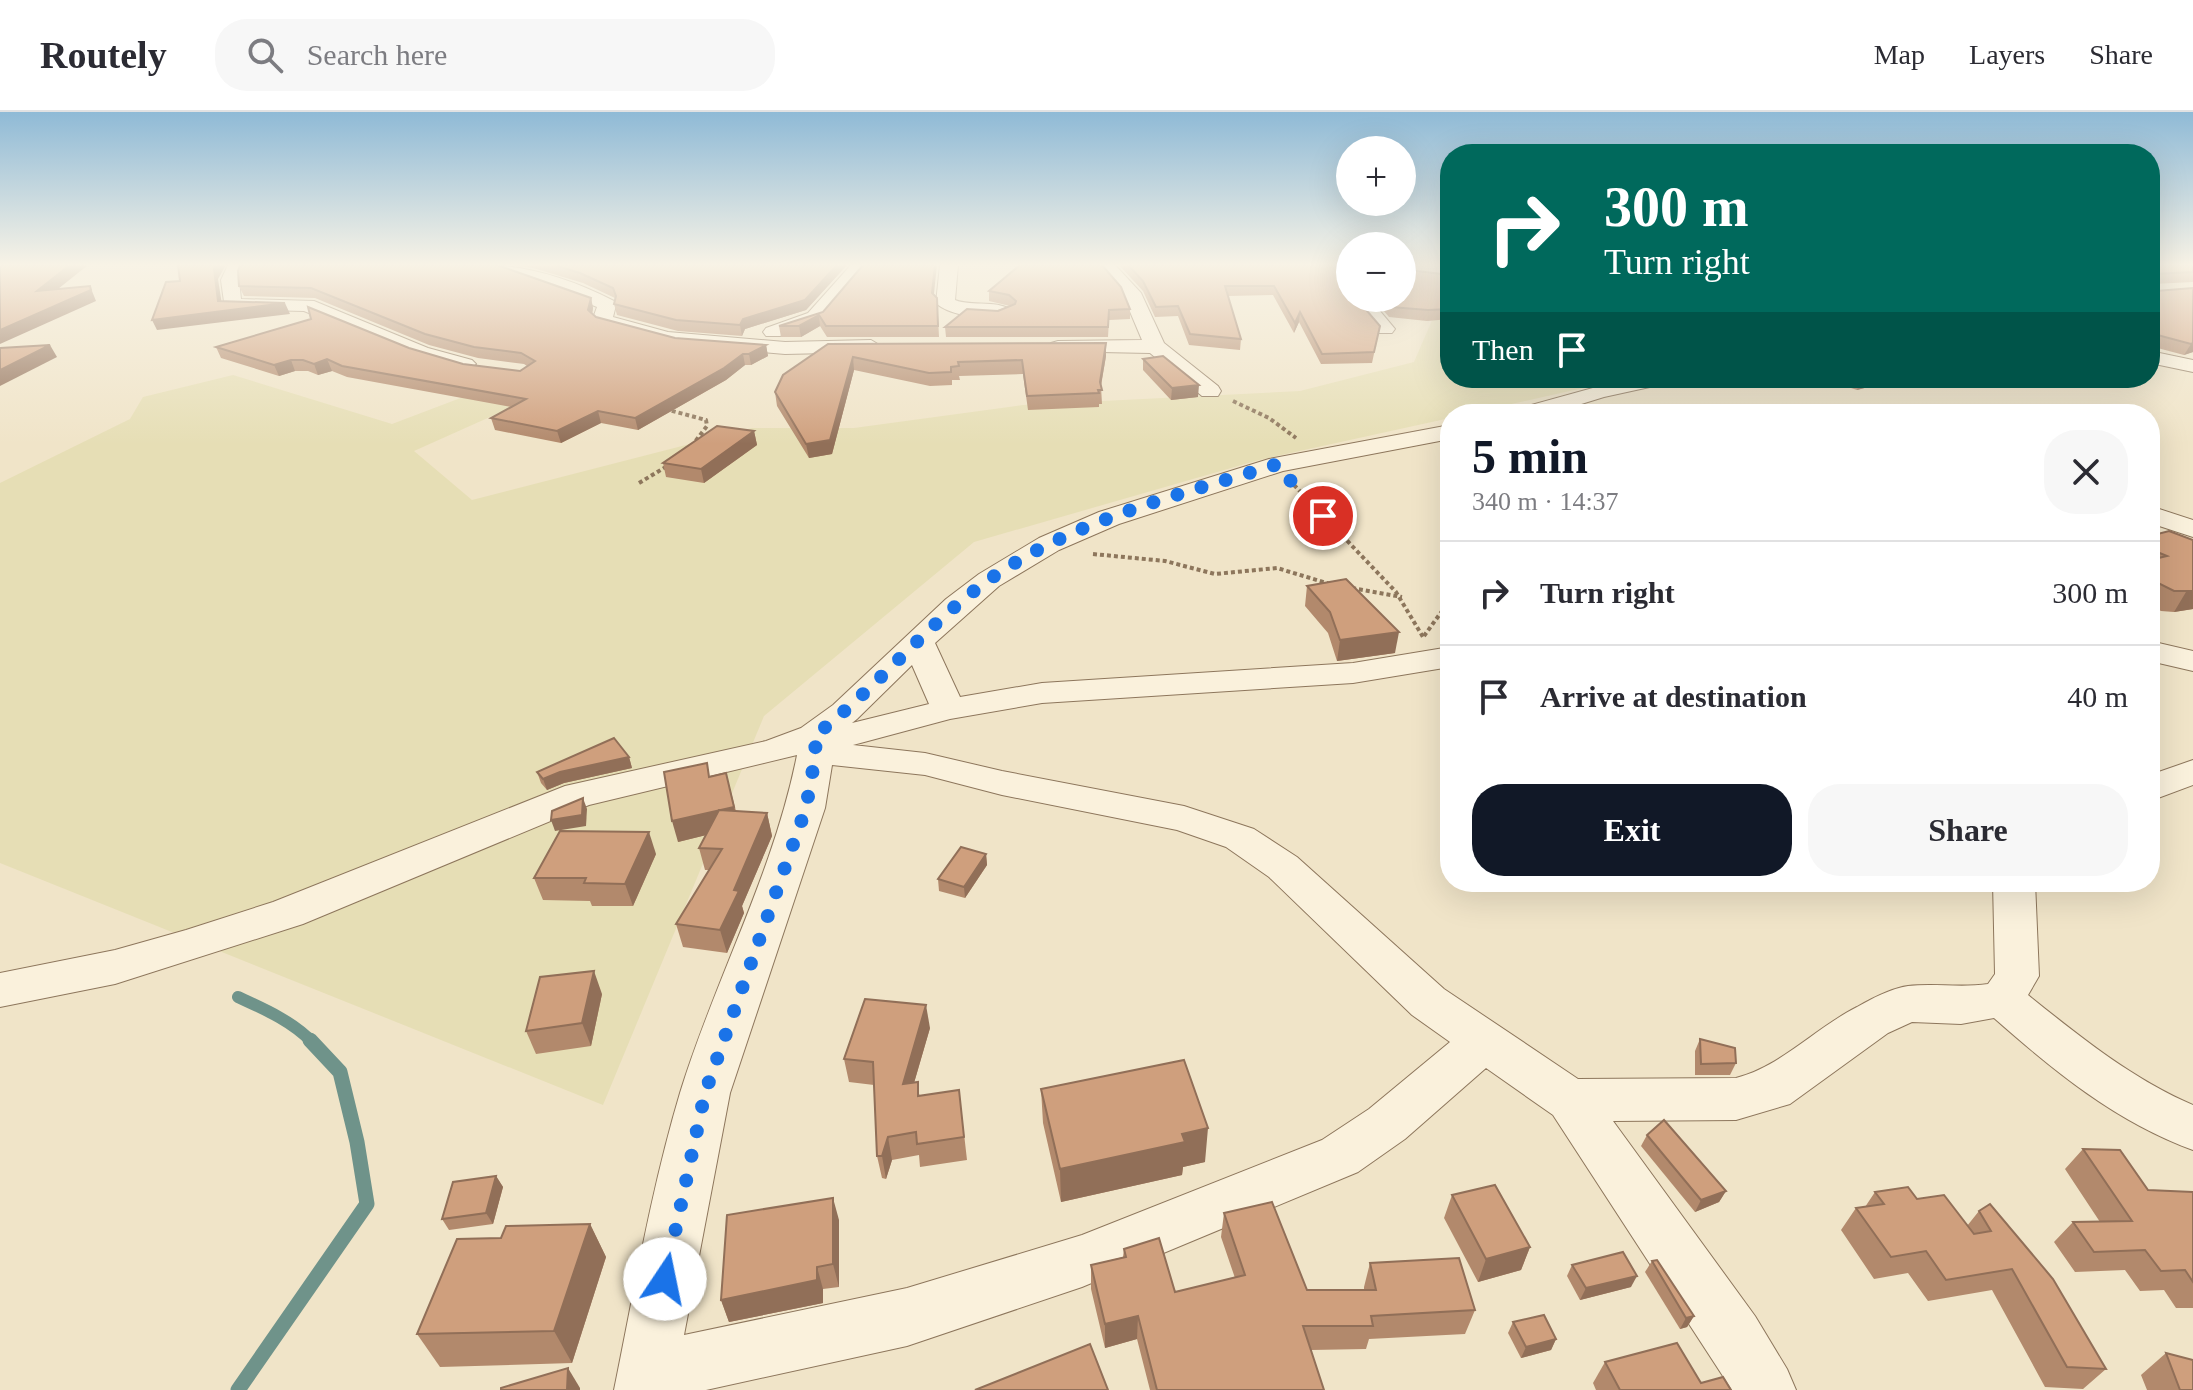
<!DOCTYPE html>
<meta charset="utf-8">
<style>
body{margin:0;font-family:"Times New Roman",serif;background:#f7f7f7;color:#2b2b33;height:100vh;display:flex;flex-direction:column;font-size:30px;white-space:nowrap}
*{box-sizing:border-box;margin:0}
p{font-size:26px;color:#7c7c81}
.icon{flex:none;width:44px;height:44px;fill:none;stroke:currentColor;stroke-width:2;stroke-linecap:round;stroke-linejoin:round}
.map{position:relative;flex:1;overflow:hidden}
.side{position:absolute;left:1440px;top:292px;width:720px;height:488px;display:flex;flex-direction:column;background:#fff;border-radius:32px;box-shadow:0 8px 32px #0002}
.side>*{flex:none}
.top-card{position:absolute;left:1440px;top:32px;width:720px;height:244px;border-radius:32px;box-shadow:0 8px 32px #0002;background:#00695c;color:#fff;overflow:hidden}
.tools{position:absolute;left:1336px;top:24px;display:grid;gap:16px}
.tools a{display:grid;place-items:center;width:80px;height:80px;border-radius:50%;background:#fff;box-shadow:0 8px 32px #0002;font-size:40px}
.pin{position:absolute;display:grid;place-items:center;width:68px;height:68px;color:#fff;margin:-34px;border:4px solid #fff;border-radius:50%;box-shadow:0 2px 8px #0007}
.me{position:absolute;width:88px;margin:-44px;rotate:11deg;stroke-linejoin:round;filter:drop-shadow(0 0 6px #0008)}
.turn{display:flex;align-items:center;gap:28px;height:168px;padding:0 32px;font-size:36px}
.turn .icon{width:104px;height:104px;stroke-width:2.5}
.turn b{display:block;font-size:56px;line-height:68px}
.then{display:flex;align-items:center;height:76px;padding:0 32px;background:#0003;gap:16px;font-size:30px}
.round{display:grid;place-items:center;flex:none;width:84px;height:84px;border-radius:32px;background:#f7f7f7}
.headline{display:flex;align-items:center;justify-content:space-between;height:136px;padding:0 32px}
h1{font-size:48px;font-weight:600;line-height:60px;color:#111827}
.primary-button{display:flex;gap:16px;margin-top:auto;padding:16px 32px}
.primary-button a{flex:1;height:92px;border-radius:32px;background:#111827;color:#fff;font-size:32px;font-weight:600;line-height:92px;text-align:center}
.primary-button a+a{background:#f7f7f7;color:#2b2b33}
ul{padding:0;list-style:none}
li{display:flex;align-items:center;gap:24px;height:104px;padding:0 32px;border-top:2px solid #e1e1e2}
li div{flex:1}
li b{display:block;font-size:30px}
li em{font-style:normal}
header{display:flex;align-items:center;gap:48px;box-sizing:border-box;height:112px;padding:0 40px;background:#fff;border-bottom:2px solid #e1e1e2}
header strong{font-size:38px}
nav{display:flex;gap:44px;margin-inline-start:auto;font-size:28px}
.search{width:560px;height:72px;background:#f7f7f7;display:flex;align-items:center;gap:20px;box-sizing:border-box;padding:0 28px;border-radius:32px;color:#7c7c81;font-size:30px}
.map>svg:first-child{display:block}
</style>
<header>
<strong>Routely</strong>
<div class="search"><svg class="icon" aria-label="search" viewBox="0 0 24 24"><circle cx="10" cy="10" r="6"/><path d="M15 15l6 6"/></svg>Search here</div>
<nav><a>Map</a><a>Layers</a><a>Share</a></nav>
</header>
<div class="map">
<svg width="2193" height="1278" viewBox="0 0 2193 1278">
<rect width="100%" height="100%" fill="#f0e4c8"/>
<polygon fill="#e6deb5" points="1433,206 1450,206 1450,266 1628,266 1467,302 1450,302 1450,306 1259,348 974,430 764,604 603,993 0,751 0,371 130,307 143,285 233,263 392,312 513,266 559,274 414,339 472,388 752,316 854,316 1023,293 1300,279 1414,250"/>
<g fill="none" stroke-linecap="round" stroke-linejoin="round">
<path stroke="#6f938a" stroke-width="12" d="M238 885C264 897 292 909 312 930"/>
<polyline stroke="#6f938a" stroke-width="15" points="238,1278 367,1092 357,1030 340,960 310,928"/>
<g stroke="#8d765c" stroke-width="2">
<g id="minor">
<polygon points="228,153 245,153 239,168 241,187 314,189 428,236 472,248 476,252 465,258 414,244 304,199 225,197 221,168"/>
<path d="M481 153C528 153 571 167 614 189L616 193 613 205 668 220 785 230 871 228 881 234 871 240 785 242 664 232 643 223 599 213 593 206 597 195 544 173 483 157Z"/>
<polygon points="851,153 869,153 822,209 780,224 766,224 763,220 766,216 808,201"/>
<path d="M940 153H958L955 188C972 195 1000 187 1014 200 1001 213 948 204 936 191Z"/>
<polygon points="1097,153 1115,153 1141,181 1164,231 1218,274 1221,279 1218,284 1202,284 1150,241 1051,239 1048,235 1051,231 1058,229 1142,228 1123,183"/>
<polygon points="1337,153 1350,153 1350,172 1341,167"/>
<polygon points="1350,186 1369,186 1395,217 1392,221 1378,221"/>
<polygon points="2150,239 2193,248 2193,260 2150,251"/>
<polygon points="1629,266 1671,266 1668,271 1604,285 1549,302 1513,302 1517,297"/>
<path d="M1450 313V327L1283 359 1119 412 1059 438 999 474 935 531 960 585 1042 571 1353 551 1450 535V555L1353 571 1042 591 950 607 853 633 925 641 1002 659 1184 694 1254 717 1297 745 1444 877 1578 967 1736 966C1782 954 1815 916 1857 895 1871 887 1892 876 1908 874 1934 871 1960 876 1988 872L1995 862 1993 770H2035L2039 864 2028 883C2079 924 2132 967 2193 993V1038C2116 1010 2054 959 1994 906L1961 912 1912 910 1888 921 1790 992 1736 1008 1613 1009 1755 1204 1787 1257 1796 1278H1732L1553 1003 1486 956 1405 1027 1358 1060 1082 1175 907 1234 706 1278H614C634 1180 651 1078 680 981 715 867 774 760 797 643L589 693 303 812 115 872 0 895V861L115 838 186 818 273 790 565 674 766 629 801 616 833 593 946 487 979 462 1039 426 1099 400 1269 347ZM912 553 929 592 852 611 857 607ZM832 653 925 663 1002 683 1177 718 1226 735 1269 765 1412 903 1450 930 1369 997 1322 1028 1082 1123 907 1176 684 1223 730 981 825 696Z"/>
<polygon points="2150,394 2193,408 2193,425 2150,411"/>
<polygon points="2150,529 2193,539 2193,559 2150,549"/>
<polygon points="2193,648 2193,673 2150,689 2150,663"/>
</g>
</g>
<g stroke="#8d765c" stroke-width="4" stroke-dasharray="4 3" stroke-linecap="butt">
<polyline points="1233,289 1269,306 1296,326"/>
<polyline points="665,297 706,308 707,314 694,331"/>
<polyline points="639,371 669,353"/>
<polyline points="1294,373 1396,480 1423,525"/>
<polyline points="1093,442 1165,449 1215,462 1277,456 1330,472"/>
<polyline points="1352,476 1402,485"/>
<polyline points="1424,524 1450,488"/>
</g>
<use href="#minor" fill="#faf1dc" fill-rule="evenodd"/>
</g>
<g fill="#b2896c">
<polygon points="508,153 847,153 806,198 745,217 742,224 678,219 617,203 614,192 615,186 583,171 533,156"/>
<polygon points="1119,153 1338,153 1339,158 1350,163 1350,186 1380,214 1372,251 1321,252 1299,210 1294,221 1273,183 1228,184 1241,227 1240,238 1189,233 1178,204 1155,205 1143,179"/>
<polygon points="1414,153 1413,159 1450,163 1450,207 1427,209 1389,205 1373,186 1402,186"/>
<polygon points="2150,153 2193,153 2193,170 2153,172 2152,176 2156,179 2193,176 2193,240 2184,243 2150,234"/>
<polygon points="239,174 591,186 593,196 592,202 596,205 675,226 766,233 768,244 751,253 745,253 726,268 638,318 601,311 561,331 495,318 491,306 511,295 347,265 332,259 318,263 308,259 295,259 279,264 221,246 216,235 409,236 463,252 520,259 527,254 524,252 478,246 429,233 315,186 244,184"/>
<polygon points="989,179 1130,197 1130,207 1109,208 1108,225 946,225 945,215 1010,194 989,189"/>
<polygon points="934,182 937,186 939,225 827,225 820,214 801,225 781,225 779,214 823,200"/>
<polygon points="828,232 1106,244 1101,274 1102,292 1099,292 1099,295 1028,298 1023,262 959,264 960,268 952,268 952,273 930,274 854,258 832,342 809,346 777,294 775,280"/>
<polygon points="1143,247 1198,285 1171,288 1143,258"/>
<polygon points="1821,266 1901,266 1857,278"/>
<polygon points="754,319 757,333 704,371 666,365 663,351"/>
<polygon points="2150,424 2193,428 2193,497 2174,500 2161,499 2150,493"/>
<polygon points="1307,474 1395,541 1337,549 1328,521 1305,494"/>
<polygon points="629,645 632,656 564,671 547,678 541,671 537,660"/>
<polygon points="726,661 736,699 767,701 772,724 742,794 744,801 727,841 683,835 676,812 709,758 705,758 699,736 706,723 678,730 711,665"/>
<polygon points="656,742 633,794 592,794 590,789 543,788 534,766"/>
<polygon points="986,742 987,753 965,786 939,779 938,767"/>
<polygon points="602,882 591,934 536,942 526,919"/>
<polygon points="930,916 914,971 920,984 959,978 967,1048 920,1055 919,1043 892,1048 886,1067 882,1066 877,1044 874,973 849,970 844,947"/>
<polygon points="1700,927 1736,951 1730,963 1695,963 1695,939"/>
<polygon points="1041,977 1205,1050 1183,1055 1182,1063 1061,1090 1043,1011"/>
<polygon points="1647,1023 1726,1079 1719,1090 1695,1100 1641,1034"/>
<polygon points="2083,1037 2148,1078 2193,1080 2193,1196 2176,1196 2164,1178 2140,1179 2125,1158 2075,1160 2054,1130 2073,1110 2100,1110 2065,1057"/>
<polygon points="496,1064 503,1075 493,1112 449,1118 442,1107"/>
<polygon points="1875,1080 1917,1087 1967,1114 1979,1099 2106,1257 2083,1277 2045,1275 1992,1178 1928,1189 1908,1161 1874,1167 1841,1118 1856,1096 1865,1095"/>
<polygon points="1452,1083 1530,1135 1521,1158 1478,1170 1444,1106"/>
<polygon points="1224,1101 1307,1178 1364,1178 1364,1175 1370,1151 1475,1198 1465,1222 1369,1227 1366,1237 1311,1238 1324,1278 1150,1278 1137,1227 1105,1236 1091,1177 1091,1153 1123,1145 1124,1137 1175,1180 1235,1166 1221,1125"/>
<polygon points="839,1108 839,1175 823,1177 823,1191 729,1210 721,1188"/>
<polygon points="590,1112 606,1145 572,1251 440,1255 417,1222 501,1126"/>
<polygon points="1652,1149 1694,1204 1687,1215 1680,1217 1645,1160"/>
<polygon points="1572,1153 1631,1175 1580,1188 1567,1164"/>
<polygon points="1513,1210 1556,1227 1551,1238 1521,1246 1508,1221"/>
<polygon points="2166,1241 2193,1278 2147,1278 2141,1263"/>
<polygon points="1605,1250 1701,1271 1731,1278 1596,1278 1593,1271"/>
</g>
<g fill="#916f58">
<polygon points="70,153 88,153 43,189 37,179"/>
<polygon points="216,153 226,153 218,167 223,199 285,191 290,202 157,218 152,208 218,189 214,157"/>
<polygon points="837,153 847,153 806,198 745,217 742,224 740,213 743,207"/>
<polygon points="935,153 937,153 933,191 932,181"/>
<polygon points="90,174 96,189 0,232 0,218"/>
<polygon points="591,186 593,196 591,208 588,198"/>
<polygon points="1300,200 1299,210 1294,221 1295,211"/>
<polygon points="819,203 820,214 801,225 799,214"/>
<polygon points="1106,231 1106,244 1100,278 1100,270"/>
<polygon points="2193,231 2193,240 2184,243 2191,232"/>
<polygon points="50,233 57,245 0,274 0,258"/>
<polygon points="766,233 768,244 751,253 749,242"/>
<polygon points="743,242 745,253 726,268 638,318 635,306"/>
<polygon points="853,245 854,258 832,342 809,346 806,332"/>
<polygon points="327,247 332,259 318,263 314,252"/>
<polygon points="291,248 295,259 279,264 274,253"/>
<polygon points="1864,266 1901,266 1857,278 1861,267"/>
<polygon points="1199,273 1198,285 1171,288 1172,276"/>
<polygon points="598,299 601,311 561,331 557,319"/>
<polygon points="754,319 757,333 704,371 701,357"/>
<polygon points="2193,479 2193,497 2174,500 2186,480"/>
<polygon points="1399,520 1395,541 1337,549 1340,528"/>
<polygon points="629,645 632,656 564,671 547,678 543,667 560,660"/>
<polygon points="726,661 739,715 678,730 672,709"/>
<polygon points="583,686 587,697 586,714 555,719 551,708"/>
<polygon points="767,701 772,724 742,794 744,801 727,841 720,818 734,778"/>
<polygon points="649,720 656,742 633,794 625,772"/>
<polygon points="986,742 987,753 965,786 964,775"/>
<polygon points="594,859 602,882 591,934 582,911"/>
<polygon points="926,893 930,916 907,995 903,972"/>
<polygon points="1208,1016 1205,1050 1183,1055 1182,1063 1061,1090 1060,1057 1182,1022"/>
<polygon points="888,1025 892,1048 886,1067 882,1044"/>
<polygon points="496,1064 503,1075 493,1112 486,1101"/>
<polygon points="1726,1079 1719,1090 1695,1100 1701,1088"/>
<polygon points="833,1086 839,1108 839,1175 833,1152"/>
<polygon points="590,1112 606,1145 572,1251 554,1219"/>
<polygon points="1530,1135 1521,1158 1478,1170 1486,1147"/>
<polygon points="817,1155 823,1177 823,1191 729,1210 721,1188"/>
<polygon points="1637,1164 1631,1175 1580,1188 1586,1176"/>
<polygon points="1138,1204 1137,1227 1105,1236 1105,1212"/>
<polygon points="1694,1204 1687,1215 1680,1217 1686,1206"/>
<polygon points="1556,1227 1551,1238 1521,1246 1526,1235"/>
<polygon points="568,1256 580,1276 580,1278 567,1278"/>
</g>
<g fill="#cf9f7d" stroke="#916f58" stroke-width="2">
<polygon points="0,153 70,153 37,179 90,174 91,178 0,218"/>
<polygon points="178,153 216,153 214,157 218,189 285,191 152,208 166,170 180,169"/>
<polygon points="240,153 497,153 591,186 588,198 596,205 675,226 766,233 749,242 743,242 724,256 635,306 598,299 557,319 491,306 526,287 342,254 327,247 314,252 303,248 291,248 274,253 216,235 311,207 308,195 409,236 463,252 520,259 535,249 521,241 474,235 425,222 311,176 239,174 238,159"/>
<polygon points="554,153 837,153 805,188 743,207 740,213 676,208 614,192 616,184 613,176 580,161"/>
<polygon points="863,153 935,153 932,181 937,186 938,214 826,214 819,203 799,214 779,214 823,200"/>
<polygon points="1020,153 1102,153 1121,175 1130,197 1109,198 1108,215 945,215 967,197 998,199 1015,192 1016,189 1009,183 989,179"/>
<polygon points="1128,153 1338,153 1339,158 1350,163 1349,178 1350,186 1356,186 1380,214 1374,240 1322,242 1300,200 1295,211 1274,174 1225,174 1241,227 1190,222 1178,194 1156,195 1143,169"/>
<polygon points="1402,153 1412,153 1408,158 1450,163 1450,197 1428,198 1391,195 1383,186 1402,186"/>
<polygon points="2150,153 2193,153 2193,160 2153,162 2152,176 2156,179 2193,176 2193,231 2191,232 2150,221"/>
<polygon points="1106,231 1100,270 1102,278 1098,278 1099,281 1027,284 1022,248 958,250 959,254 951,255 951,260 929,261 853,245 830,328 806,332 775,280 783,263 828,232"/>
<polygon points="50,233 0,258 0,236"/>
<polygon points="1163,244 1199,273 1172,276 1143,247"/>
<polygon points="717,314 754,319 701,357 663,351"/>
<polygon points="2169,419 2193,428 2193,479 2174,479 2150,467 2150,448 2167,444 2150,437 2150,424"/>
<polygon points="1346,467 1399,520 1340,528 1330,500 1307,474"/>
<polygon points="614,626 629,645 560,660 543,667 537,660"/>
<polygon points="707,651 709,665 726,661 734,695 672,709 664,660"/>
<polygon points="583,686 582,703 551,708 552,699"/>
<polygon points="719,698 767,701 734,778 739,779 720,818 676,812 722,737 699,736"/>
<polygon points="560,719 649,720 625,772 584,771 586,766 534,766"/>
<polygon points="961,735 986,742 964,775 938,767"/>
<polygon points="594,859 582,911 526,919 540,865"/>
<polygon points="865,887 926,893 903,972 918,970 918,984 959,978 964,1025 917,1032 916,1020 888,1025 882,1044 877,1044 873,950 844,947"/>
<polygon points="1700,927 1735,936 1736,951 1701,952"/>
<polygon points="1184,948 1208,1016 1182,1022 1185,1030 1060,1057 1041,977"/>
<polygon points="1664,1008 1726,1079 1701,1088 1647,1023"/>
<polygon points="2083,1037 2120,1038 2148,1078 2193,1080 2193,1170 2185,1158 2161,1159 2145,1138 2094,1140 2073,1110 2132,1109"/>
<polygon points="496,1064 486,1101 442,1107 453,1070"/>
<polygon points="1495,1073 1530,1135 1486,1147 1452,1083"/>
<polygon points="1908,1075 1917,1087 1944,1083 1974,1122 1991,1119 1979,1099 1990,1092 2053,1167 2106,1257 2067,1255 2012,1157 1946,1168 1926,1139 1891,1145 1856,1096 1884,1092 1875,1080"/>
<polygon points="833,1086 833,1152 817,1155 817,1168 721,1188 727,1103"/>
<polygon points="1272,1090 1307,1178 1376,1178 1370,1151 1459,1146 1475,1198 1371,1204 1373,1214 1303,1214 1324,1278 1157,1278 1138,1204 1105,1212 1091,1153 1126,1145 1124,1137 1159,1126 1175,1180 1245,1163 1224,1101"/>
<polygon points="590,1112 554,1219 417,1222 457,1127 501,1126 506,1114"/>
<polygon points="1623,1140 1637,1164 1586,1176 1572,1153"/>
<polygon points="1657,1148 1694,1204 1686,1206 1652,1149"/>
<polygon points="1544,1203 1556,1227 1526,1235 1513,1210"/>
<polygon points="1677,1231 1701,1271 1723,1265 1731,1278 1620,1278 1605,1250"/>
<polygon points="1090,1232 1108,1278 975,1278"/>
<polygon points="2166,1241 2193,1248 2193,1278 2180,1278"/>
<polygon points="568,1256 567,1278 501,1278 501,1276"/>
</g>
<linearGradient id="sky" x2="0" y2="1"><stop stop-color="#8fbad6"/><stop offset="0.46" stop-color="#f8f3e6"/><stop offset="1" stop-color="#f8f3e6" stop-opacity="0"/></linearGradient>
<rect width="2193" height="332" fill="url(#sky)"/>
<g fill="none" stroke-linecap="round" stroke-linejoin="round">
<path stroke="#1a73e8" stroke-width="14" stroke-dasharray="0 25.2" d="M665 1167 705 981 806 696 816 640 814 624C876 577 924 515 986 470 1071 408 1180 383 1278 352L1302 384 1323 404"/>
</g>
</svg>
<div class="tools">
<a>+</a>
<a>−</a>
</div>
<div class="pin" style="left:1323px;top:404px;background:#d93025"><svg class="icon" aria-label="arrive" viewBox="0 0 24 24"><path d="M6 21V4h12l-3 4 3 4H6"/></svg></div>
<svg class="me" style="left:665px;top:1167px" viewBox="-20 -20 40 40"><circle r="19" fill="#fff"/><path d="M0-13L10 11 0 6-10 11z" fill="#1a73e8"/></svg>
<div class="top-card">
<div class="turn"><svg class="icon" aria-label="right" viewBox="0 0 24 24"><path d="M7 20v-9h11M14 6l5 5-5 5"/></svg><div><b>300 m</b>Turn right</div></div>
<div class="then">Then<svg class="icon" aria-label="arrive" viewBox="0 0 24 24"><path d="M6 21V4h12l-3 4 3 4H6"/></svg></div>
</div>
<section class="side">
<div class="headline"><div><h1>5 min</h1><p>340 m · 14:37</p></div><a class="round"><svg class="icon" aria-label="close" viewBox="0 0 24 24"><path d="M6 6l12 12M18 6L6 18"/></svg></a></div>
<ul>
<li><svg class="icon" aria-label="right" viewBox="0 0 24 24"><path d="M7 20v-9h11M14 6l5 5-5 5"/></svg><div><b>Turn right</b></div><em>300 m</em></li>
<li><svg class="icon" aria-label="arrive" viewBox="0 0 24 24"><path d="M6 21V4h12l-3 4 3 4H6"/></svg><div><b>Arrive at destination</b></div><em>40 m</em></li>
</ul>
<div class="primary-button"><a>Exit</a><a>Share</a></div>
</section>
</div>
